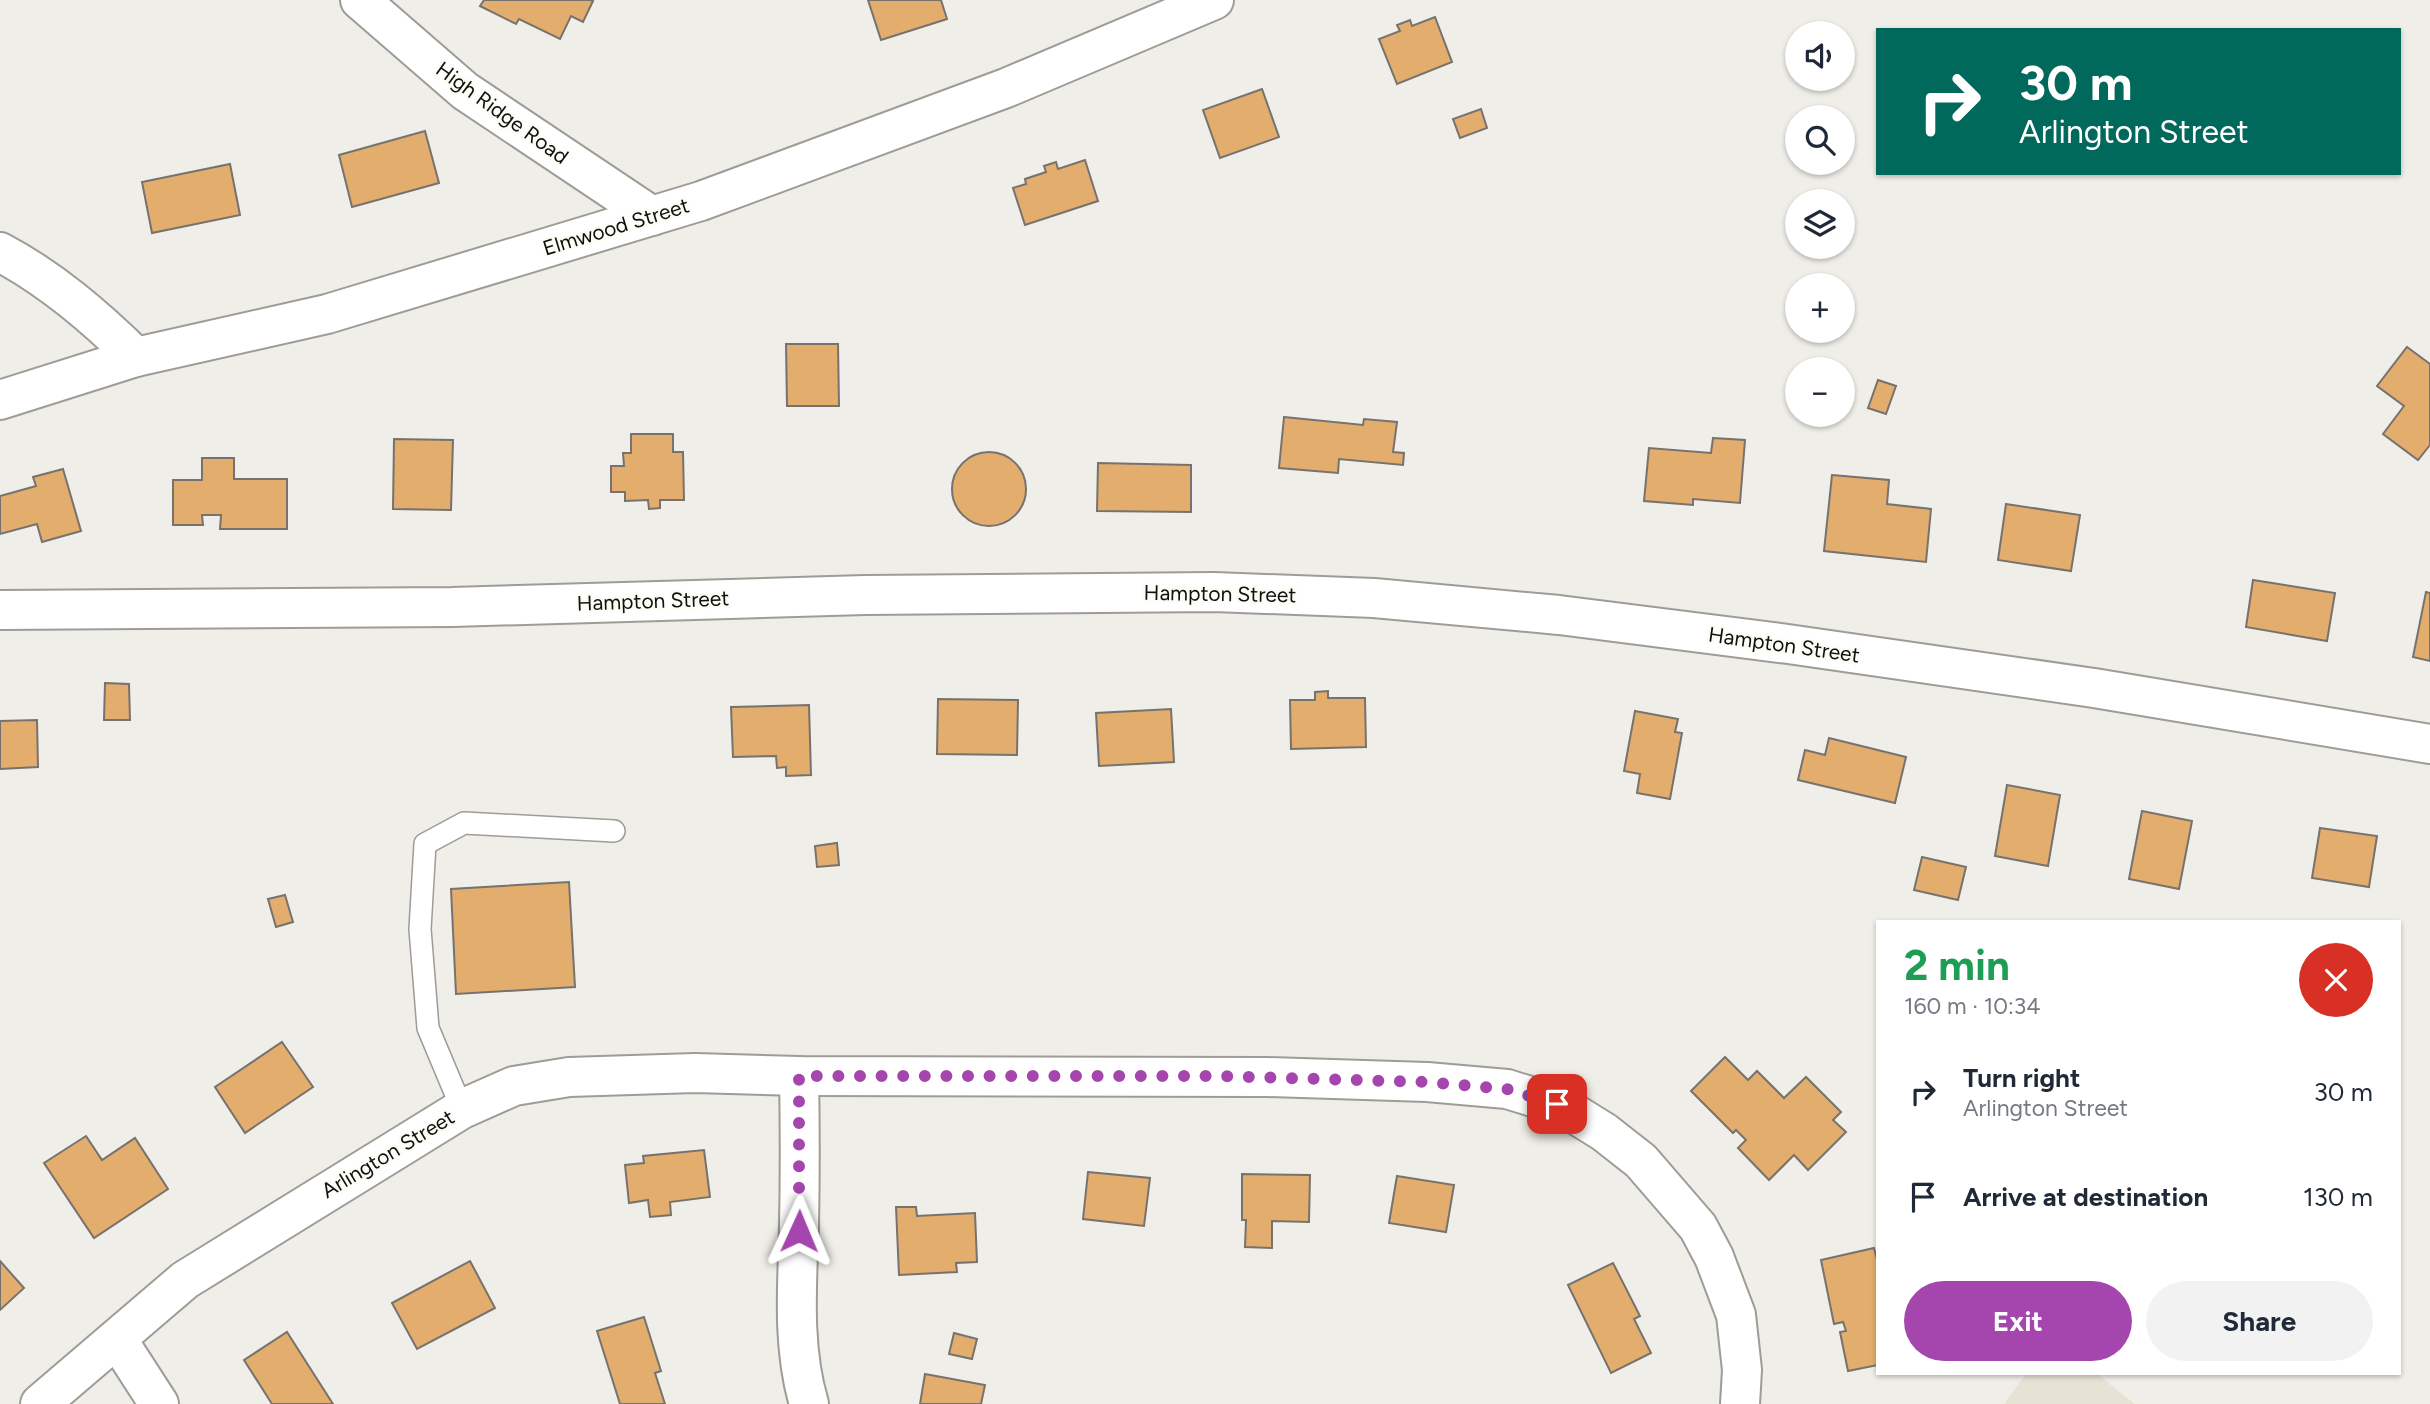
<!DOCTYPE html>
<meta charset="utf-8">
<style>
body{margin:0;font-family:Figtree,sans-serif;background:#f2f2f3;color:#1f2937;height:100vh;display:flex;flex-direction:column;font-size:26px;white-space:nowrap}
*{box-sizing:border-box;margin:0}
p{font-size:23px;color:#747a83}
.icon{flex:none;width:38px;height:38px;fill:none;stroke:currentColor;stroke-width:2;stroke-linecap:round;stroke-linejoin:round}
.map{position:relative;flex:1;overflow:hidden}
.details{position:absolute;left:1876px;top:920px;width:525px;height:455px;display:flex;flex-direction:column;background:#fff;border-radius:0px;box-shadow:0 2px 5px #0004}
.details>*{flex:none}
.top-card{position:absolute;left:1876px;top:28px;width:525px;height:147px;border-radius:0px;box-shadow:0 2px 5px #0004;background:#00695c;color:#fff;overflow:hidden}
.buttons{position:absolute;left:1785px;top:21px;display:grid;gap:14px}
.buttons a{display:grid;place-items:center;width:70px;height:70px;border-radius:50%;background:#fff;box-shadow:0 2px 5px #0004;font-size:35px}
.pin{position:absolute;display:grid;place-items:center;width:60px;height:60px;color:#fff;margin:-30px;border-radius:14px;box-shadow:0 4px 10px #0006}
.me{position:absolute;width:77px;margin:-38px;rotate:1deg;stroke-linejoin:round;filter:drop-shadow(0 0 5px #0008)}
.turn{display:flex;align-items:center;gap:24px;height:147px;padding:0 28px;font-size:32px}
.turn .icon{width:91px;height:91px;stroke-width:2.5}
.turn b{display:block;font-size:49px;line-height:60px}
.round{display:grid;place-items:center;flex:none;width:74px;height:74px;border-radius:37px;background:#f2f2f3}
.head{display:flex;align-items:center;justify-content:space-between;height:119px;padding:0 28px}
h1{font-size:42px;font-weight:700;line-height:52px;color:#1e9e55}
.primary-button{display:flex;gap:14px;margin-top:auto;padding:14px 28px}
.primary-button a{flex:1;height:80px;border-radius:42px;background:#a546ae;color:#fff;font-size:28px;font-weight:700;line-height:80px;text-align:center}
.primary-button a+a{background:#f2f2f3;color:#1f2937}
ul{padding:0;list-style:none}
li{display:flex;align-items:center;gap:21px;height:105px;padding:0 28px}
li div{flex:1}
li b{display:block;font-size:26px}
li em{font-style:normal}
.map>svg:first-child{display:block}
</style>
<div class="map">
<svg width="2430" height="1404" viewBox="0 0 2430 1404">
<rect width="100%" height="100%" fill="#f0eee8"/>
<polygon fill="#e6e3d5" points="2026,1374 2097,1374 2135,1404 2004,1404"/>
<g fill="#e3ad6d" stroke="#77726e" stroke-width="2">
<polygon points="484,0 590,0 593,1 583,22 571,16 560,39 519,19 516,24 480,6"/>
<polygon points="868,0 941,0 947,19 881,40"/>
<polygon points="1435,17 1452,62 1397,84 1379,39 1400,31 1397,25 1410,20 1412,26"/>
<polygon points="1262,89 1279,137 1220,158 1203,110"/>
<polygon points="1481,109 1487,128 1460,138 1453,119"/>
<polygon points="425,131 439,183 352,207 339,155"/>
<polygon points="1085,160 1098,201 1025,225 1013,188 1026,184 1025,179 1046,172 1044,166 1056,162 1058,169"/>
<polygon points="230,164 240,215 152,233 142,182"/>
<polygon points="786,344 838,344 839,406 787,406"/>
<polygon points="2407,347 2430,364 2430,445 2418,460 2383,434 2404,406 2377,386"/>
<polygon points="1878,380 1896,386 1886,414 1868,408"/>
<polygon points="1284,417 1363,425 1364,419 1397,422 1393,452 1404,453 1403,465 1339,459 1338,473 1279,468"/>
<polygon points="631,434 673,434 673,452 683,452 684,500 660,500 660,508 649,509 648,500 625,501 625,492 611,492 611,466 624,466 623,453 631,453"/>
<polygon points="1713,438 1745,440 1740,503 1693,499 1693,505 1644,501 1649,448 1711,453"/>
<polygon points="394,439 453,440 451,510 393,509"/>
<circle cx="989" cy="489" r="37"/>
<polygon points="202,458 234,458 234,479 287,479 287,529 220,529 221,515 202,515 203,525 173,525 173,480 202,480"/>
<polygon points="1098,463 1191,465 1191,512 1097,511"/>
<polygon points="63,469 81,531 42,542 37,524 0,534 0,496 36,486 33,477"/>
<polygon points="1832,475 1889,480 1887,504 1931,509 1926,562 1824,551"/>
<polygon points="2006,504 2080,515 2071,571 1998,560"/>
<polygon points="2253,580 2335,593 2327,641 2246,627"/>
<polygon points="2426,592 2430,593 2430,661 2413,657"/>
<polygon points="105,683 129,684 130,720 104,720"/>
<polygon points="1328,691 1328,698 1365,698 1366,747 1291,749 1290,700 1315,700 1315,692"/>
<polygon points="938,699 1018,700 1017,755 937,754"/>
<polygon points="809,705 811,775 786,776 786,767 777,768 776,756 733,757 731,707"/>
<polygon points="1171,709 1174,762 1099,766 1096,713"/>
<polygon points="1635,711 1678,719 1675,732 1682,733 1670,799 1637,793 1640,774 1624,771"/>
<polygon points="37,720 38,767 0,769 0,721"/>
<polygon points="1829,738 1906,757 1895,803 1798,780 1805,750 1825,755"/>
<polygon points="2007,785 2060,795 2048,866 1995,856"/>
<polygon points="2142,811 2192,821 2179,889 2129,879"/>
<polygon points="2320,828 2377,836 2369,887 2312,878"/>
<polygon points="837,843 839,865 817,867 815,846"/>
<polygon points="1922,857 1966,867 1958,900 1914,890"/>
<polygon points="569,882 575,987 456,994 451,889"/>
<polygon points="285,895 293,922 276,927 268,899"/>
<polygon points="282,1042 313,1087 245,1133 215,1087"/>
<polygon points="1725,1057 1748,1080 1757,1071 1784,1098 1806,1077 1841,1112 1833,1120 1846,1132 1808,1170 1794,1155 1769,1180 1738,1148 1746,1140 1736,1130 1733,1133 1691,1091"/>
<polygon points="86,1136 102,1160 135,1138 168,1189 94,1238 44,1163"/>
<polygon points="704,1150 710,1197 670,1202 671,1215 650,1217 648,1200 629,1203 625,1165 644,1163 643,1156"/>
<polygon points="1088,1172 1150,1178 1144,1226 1083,1219"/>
<polygon points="1242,1174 1310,1175 1309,1222 1272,1221 1272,1248 1245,1247 1246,1220 1242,1220"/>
<polygon points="1397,1176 1454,1185 1446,1232 1389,1223"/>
<polygon points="896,1207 916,1207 917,1216 975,1213 977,1262 956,1263 957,1272 899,1275"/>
<polygon points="1874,1248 1878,1263 1878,1365 1848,1371 1840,1332 1846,1331 1843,1322 1834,1324 1821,1260"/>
<polygon points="0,1261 24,1288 0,1310"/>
<polygon points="470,1261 495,1308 417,1349 392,1303"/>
<polygon points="1613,1263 1640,1316 1634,1319 1651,1353 1611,1373 1568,1285"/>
<polygon points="644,1317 661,1371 655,1373 665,1404 620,1404 597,1331"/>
<polygon points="287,1332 333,1404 272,1404 244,1360"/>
<polygon points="954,1333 977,1339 972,1359 949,1354"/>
<polygon points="925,1374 985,1385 981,1404 920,1404"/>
</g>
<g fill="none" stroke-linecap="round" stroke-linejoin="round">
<g stroke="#9d9c96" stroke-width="24">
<polyline id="service" points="462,1109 428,1028 420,929 425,844 464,823 614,831"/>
</g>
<g stroke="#9d9c96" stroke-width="42">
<g id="minor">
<polyline points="360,0 465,91 652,216"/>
<path d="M0 252C51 279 95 317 136 357"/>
<polyline points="0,400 136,357 327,314 701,201 1006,88 1214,0"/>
<polyline points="0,610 452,607 865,595 1214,592 1374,598 1559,615 1788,644 2094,688 2430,744"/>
<path d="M799 1076C800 1126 800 1176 799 1227 797 1286 792 1347 809 1404"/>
<polyline points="117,1339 159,1404"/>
<polyline points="40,1404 185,1280 462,1109 514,1086 569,1077 695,1073 799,1076 1267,1077 1427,1082 1507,1089 1562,1106 1604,1132 1641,1161 1698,1227 1714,1257 1736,1315 1742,1370 1740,1404"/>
</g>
</g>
<use href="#service" stroke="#fff" stroke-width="21"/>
<use href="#minor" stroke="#fff" stroke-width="38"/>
</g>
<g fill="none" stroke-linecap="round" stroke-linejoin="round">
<polyline stroke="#a546ae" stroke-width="12" stroke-dasharray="0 21.6" points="799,1231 799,1076 1215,1076 1426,1082 1507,1089 1557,1104"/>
</g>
<g text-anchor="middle" stroke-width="5" stroke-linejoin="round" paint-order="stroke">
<g font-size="21" fill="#10100e" stroke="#fdfcf5">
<text transform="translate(502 113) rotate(36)" y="7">High Ridge Road</text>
<text transform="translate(616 227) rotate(-17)" y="7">Elmwood Street</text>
<text transform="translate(1220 594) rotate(1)" y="7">Hampton Street</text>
<text transform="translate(653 601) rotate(-2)" y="7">Hampton Street</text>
<text transform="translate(1784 645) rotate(8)" y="7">Hampton Street</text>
<text transform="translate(388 1154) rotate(-31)" y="7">Arlington Street</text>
</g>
</g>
</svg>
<div class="buttons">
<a><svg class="icon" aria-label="sound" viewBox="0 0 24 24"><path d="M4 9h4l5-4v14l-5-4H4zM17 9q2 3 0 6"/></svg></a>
<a><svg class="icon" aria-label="search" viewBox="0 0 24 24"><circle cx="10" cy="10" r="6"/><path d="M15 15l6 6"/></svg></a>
<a><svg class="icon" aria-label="layers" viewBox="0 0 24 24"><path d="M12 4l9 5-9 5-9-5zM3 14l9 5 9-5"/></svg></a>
<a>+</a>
<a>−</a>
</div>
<div class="pin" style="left:1557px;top:1104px;background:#d93025"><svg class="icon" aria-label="arrive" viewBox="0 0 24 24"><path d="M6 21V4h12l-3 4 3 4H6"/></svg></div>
<svg class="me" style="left:799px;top:1231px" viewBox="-20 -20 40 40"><path d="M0-17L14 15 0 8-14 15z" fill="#a546ae" stroke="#fff" stroke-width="4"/></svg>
<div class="top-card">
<div class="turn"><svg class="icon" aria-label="right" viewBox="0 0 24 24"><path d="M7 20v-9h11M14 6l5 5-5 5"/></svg><div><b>30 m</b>Arlington Street</div></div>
</div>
<section class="details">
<div class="head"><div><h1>2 min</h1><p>160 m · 10:34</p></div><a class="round" style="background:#d93025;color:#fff"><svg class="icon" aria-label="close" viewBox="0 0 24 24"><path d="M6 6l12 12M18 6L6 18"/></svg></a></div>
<ul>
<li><svg class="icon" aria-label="right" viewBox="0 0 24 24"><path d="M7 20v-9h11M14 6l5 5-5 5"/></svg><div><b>Turn right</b><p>Arlington Street</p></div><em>30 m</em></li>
<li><svg class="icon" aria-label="arrive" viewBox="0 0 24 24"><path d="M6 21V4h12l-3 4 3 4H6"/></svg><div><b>Arrive at destination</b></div><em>130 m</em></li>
</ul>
<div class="primary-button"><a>Exit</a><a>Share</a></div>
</section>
</div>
